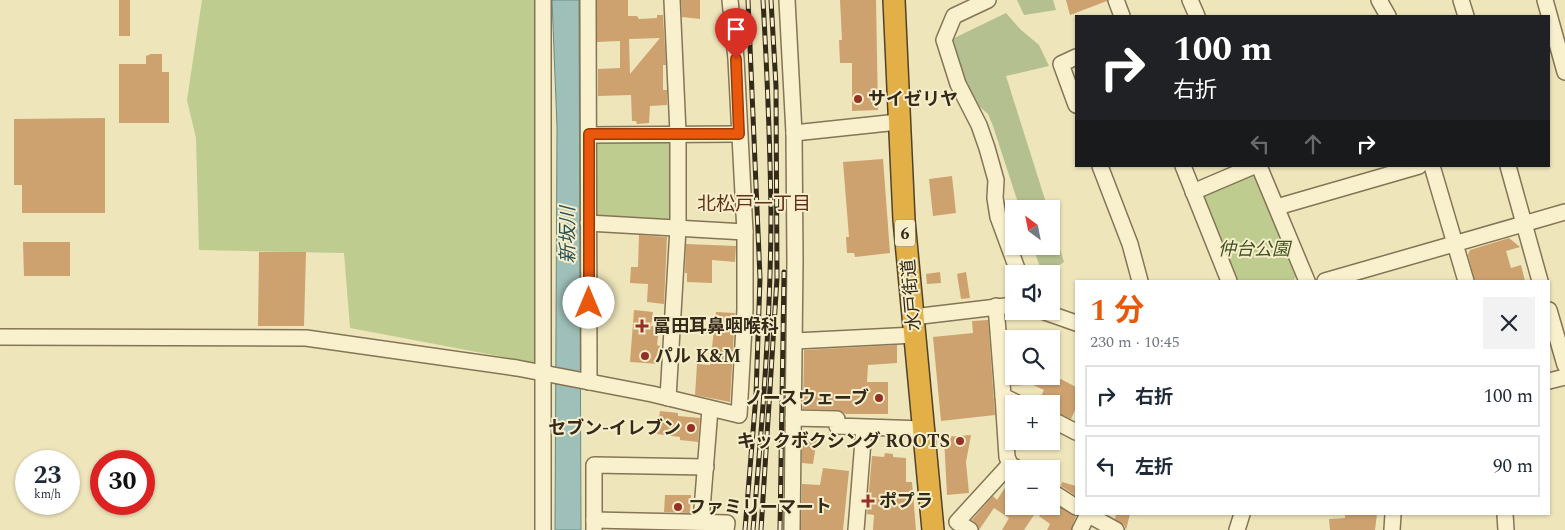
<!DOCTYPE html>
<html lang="ja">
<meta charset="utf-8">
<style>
body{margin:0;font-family:Spectral,"Noto Sans JP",serif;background:#f2f2f3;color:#1f2937;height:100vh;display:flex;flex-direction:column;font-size:19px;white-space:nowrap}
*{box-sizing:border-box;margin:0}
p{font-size:16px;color:#747a83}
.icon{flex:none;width:28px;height:28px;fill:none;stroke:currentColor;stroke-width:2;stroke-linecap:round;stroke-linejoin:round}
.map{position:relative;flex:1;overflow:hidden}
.side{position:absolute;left:1075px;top:280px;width:475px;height:235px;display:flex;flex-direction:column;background:#fff;border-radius:0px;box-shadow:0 1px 4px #0004}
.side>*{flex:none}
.guide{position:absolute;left:1075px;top:15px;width:475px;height:152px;border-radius:0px;box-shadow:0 1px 4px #0004;background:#202124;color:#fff;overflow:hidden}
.needle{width:32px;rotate:328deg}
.tools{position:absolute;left:1005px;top:200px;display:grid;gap:10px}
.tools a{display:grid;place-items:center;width:55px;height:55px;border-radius:0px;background:#fff;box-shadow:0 1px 4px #0004;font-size:25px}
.speed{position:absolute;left:15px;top:450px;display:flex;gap:10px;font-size:25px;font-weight:700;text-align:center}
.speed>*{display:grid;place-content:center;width:65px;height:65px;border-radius:50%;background:#fff;box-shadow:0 1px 4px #0004;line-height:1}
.speed small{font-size:12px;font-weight:400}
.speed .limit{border:8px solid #d22;background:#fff;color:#111}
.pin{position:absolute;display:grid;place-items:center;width:42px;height:42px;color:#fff;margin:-51px -21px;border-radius:50% 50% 50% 0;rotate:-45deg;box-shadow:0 0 5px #0007}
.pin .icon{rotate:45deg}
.me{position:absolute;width:55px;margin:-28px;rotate:0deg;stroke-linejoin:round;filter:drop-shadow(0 0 4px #0008)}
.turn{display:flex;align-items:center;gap:18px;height:105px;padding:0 15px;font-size:22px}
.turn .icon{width:65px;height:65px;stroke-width:2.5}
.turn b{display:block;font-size:35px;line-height:42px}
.lanes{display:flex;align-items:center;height:48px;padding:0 15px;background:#0003;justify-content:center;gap:25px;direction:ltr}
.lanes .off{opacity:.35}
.round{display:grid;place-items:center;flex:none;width:52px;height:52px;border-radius:0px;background:#f2f2f3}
.head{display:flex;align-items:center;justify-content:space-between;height:85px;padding:0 15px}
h1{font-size:30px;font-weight:700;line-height:38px;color:#ea580c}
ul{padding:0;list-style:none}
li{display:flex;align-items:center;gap:15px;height:62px;margin:0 10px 8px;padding:0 5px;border:2px solid #e0e1e3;border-radius:0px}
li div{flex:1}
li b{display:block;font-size:19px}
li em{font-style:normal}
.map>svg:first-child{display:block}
</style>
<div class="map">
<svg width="1565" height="530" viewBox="0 0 1565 530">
<rect width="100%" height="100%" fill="#eee5bb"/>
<g fill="#becc8f">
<polygon points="202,0 539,0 535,363 350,328 344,253 199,250 196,138 187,100"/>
<polygon points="599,138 665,139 671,145 671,216 664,223 599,219 591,211 591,146"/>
<polygon points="1256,173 1298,274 1293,281 1233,281 1201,193"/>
</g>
<g fill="#b4c08f">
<polygon points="1017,0 1053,0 1056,10 1024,15"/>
<polygon points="1006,13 1020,29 1039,45 1049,66 1006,76 1048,209 1020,209 993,126 988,114 973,101 942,44"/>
<polygon points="1051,220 1064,262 1047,274 1043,274 1032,246 1051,246"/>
</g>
<polygon fill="#9fbfb9" stroke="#678c87" points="552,0 579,0 581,530 555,530 557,127"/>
<g fill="#cda26f" fill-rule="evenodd">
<rect x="119" y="0" width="11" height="36"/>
<path d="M597 0H628V16H637L639 19 657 18V15H663L666 65H663V90H667V105L650 106 649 123 637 124 636 121H632L631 95 598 96V69L620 68V41L597 42ZM660 38 630 74 629 39Z"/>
<polygon points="681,0 700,0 700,19 682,17"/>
<polygon points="840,0 876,0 878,110 852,111 852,63 840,63 839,40 842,40"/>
<polygon points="1066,0 1107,0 1107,1 1070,15"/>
<polygon points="151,54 162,54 162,72 169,72 169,123 119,123 119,64 146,64 146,56"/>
<polygon points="105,118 105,213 22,213 22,185 14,185 14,119"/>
<polygon points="883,159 890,253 855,257 854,253 847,253 846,237 849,237 843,162"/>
<polygon points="952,176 956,213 933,216 929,179"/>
<polygon points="639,235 667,237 664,304 647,302 648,284 630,283 631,267 638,267"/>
<polygon points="1509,238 1520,247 1506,251 1511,268 1521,265 1525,281 1475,281 1468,255 1470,250"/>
<polygon points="23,242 70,242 70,276 24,276"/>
<polygon points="686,244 736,246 735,262 712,260 712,283 687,282 687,273 685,273"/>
<polygon points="259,252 306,252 304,326 258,326"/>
<polygon points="940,272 941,283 927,284 926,274"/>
<polygon points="966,272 970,298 961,299 957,274"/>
<polygon points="634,310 653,312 651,326 659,327 657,345 660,346 659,364 630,362"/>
<polygon points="716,312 735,313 730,402 695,395 697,364 710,365"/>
<polygon points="988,320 995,415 941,421 933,337 973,333 972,321"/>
<polygon points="897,345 897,363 868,365 867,382 888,382 888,414 846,414 837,410 803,409 804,350"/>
<polygon points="1009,350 1014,350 1014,376 1024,376 1025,385 1012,386"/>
<polygon points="1038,376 1055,376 1076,387 1076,408 1071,419 1051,410 1051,404 1037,404 1044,390 1033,385"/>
<polygon points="660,411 678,413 678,416 700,418 698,442 680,440 680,437 657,434"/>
<polygon points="971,435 966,462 969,493 947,495 944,437"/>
<polygon points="805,438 817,438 813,464 802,463 802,440"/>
<polygon points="885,453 893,454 893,457 906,458 906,482 912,482 916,530 873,530 874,515 867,514 872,456 884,457"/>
<polygon points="823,468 849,471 843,530 801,530 802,484 820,485"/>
<polygon points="1012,477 1014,506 1024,506 1036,512 1024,530 1002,530 1009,518 994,508 979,530 978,525 972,520 993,496 997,500"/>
<polygon points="1062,482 1076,486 1076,496 1061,486"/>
<polygon points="665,495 691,495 690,513 664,512"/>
<polygon points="1051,502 1076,516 1071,530 1047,530 1050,524 1039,516 1045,506 1051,506"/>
<polygon points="1116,514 1130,514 1126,530 1124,525 1115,519"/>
<polygon points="1345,514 1377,514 1375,530 1330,530 1329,519 1345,518"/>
</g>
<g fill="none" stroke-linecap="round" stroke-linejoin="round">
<g stroke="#857455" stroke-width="18">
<g id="minor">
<polyline points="588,0 589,382"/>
<polyline points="787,0 794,133 795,260 792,530"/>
<polyline points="988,0 954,16 944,40 958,84 979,125 987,148 996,180 995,198 998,217 1019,274"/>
<polyline points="1116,0 1122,16"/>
<polyline points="1190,0 1197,16"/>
<polyline points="1379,0 1388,16"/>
<polyline points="1461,0 1466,16"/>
<polyline points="1545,0 1565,72"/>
<polyline points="1076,57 1061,64 1076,105"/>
<polyline points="794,133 898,122"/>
<polyline points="589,135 739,134"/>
<polyline points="1100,166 1130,244 1140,281"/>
<polyline points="1183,166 1229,281"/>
<polyline points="1259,166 1307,281"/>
<polyline points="1432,166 1466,281"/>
<polyline points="1508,166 1540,281"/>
<polyline points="1193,192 1254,166"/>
<polyline points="1277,207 1419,166"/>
<polyline points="588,223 745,232"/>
<polyline points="1325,281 1565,212"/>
<polyline points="996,306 1003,396 1019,404"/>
<polyline points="1549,310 1565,365"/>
<polyline points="1042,311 1076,323"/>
<polyline points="913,317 1014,305"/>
<polyline points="0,337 306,338 517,368 652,394 739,415 745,309 745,232 736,59 730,0"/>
<polyline points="795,341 915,335"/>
<polyline points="1549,381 1565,377"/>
<polyline points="1003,396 1007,457 1010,464 1018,469"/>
<polyline points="668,398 678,228 678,133 672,0"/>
<polyline points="793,418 837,419 837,426 923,429"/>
<polyline points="1051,419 1076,432"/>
<polyline points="1051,491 1076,507"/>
<polyline points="1087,514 1116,530"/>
<polyline points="1505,514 1506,530"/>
<polyline points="594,520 727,523 726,530"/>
<polyline points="701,522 710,409"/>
<polyline points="543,530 543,0"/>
<polyline points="594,530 594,465 706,467"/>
<polyline points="856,530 864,428"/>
<polyline points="970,530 957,522 1010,464"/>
<polyline points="1080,530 1088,514"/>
<polyline points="1237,530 1242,514"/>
<polyline points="1392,530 1393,514"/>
</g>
</g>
<g stroke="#52412a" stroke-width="24">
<polyline id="highway" points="894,0 904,220 933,530"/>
</g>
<use href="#minor" stroke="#f9f1ce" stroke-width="15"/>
<use href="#highway" stroke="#e2b047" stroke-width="21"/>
<g stroke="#342a1a" stroke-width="5">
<g id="rail">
<polyline points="745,530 756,395 760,278 748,0"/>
<path d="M753 530C762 424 771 318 771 212 770 142 767 70 763 0"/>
<polyline points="761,530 777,278 776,86 771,0"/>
<polyline points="780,530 784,272"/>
</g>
</g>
<use href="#rail" stroke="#f6eeca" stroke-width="3" stroke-dasharray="9" stroke-linecap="butt"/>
</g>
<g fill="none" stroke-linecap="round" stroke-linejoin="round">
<g stroke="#983908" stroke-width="12">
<polyline id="route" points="589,303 589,134 739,134 736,59"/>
</g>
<use href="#route" stroke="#ea580c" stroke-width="9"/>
</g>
<g fill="#953024" stroke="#f6eeca" stroke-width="2">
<circle cx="858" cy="99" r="5"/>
<path d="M639.5 318.5h5v5h5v5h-5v5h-5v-5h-5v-5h5z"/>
<circle cx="645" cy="356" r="5"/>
<circle cx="879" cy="398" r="5"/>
<circle cx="691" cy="428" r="5"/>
<circle cx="960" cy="441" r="5"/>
<path d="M865.5 493.5h5v5h5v5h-5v5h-5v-5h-5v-5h5z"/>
<circle cx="678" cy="507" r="5"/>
</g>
<g text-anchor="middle" stroke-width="4" stroke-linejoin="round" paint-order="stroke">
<rect fill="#f6eeca" stroke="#6e654f" stroke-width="1" x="895" y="219.5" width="20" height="27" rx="4"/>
<g font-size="16" font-weight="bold" fill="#342a1a">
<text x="905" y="239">6</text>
</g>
<g font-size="18" font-weight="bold" fill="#342a1a" stroke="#f6eeca" text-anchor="start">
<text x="868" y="105">サイゼリヤ</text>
<text x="653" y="332">冨田耳鼻咽喉科</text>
<text x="655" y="362">パル K&amp;M</text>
<text x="869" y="404" text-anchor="end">ノースウェーブ</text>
<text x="681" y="434" text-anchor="end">セブン-イレブン</text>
<text x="950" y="447" text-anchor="end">キックボクシング ROOTS</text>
<text x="879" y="507">ポプラ</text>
<text x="688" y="513">ファミリーマート</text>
</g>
<g font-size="18" font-style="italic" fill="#3f5120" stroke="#f6eeca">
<text x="1254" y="255">仲台公園</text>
</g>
<g font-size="18" fill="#342a1a" stroke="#f6eeca">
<text transform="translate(911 295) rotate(-95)" y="6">水戸街道</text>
</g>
<g font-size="19" fill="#613019" stroke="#f6eeca">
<text x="754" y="210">北松戸一丁目</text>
</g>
<g font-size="19" font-style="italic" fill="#295254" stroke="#f6eeca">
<text transform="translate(567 235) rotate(-90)" y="7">新坂川</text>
</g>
</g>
</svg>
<div class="tools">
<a><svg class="needle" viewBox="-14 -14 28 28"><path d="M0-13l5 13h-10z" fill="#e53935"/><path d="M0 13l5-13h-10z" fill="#747a83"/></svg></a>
<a><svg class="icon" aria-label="sound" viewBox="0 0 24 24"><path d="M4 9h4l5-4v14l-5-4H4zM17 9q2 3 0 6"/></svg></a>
<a><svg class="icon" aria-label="search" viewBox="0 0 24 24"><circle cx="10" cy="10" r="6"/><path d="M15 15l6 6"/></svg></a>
<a>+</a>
<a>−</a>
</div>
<div class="speed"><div>23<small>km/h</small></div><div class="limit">30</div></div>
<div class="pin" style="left:736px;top:59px;background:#d93025"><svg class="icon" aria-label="arrive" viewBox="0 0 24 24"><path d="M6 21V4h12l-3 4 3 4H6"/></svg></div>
<svg class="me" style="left:589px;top:303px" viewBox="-20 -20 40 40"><circle r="19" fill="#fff"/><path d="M0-13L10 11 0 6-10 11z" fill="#ea580c"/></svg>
<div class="guide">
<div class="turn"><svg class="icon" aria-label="right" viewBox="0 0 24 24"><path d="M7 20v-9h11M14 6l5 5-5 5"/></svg><div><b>100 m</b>右折</div></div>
<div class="lanes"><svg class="icon off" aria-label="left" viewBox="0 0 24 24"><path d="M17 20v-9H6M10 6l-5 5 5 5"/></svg><svg class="icon off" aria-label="ahead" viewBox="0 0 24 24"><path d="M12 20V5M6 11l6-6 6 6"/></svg><svg class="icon" aria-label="right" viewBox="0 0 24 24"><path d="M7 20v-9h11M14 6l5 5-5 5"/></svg></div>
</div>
<section class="side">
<div class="head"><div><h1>1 分</h1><p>230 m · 10:45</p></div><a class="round"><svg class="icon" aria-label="close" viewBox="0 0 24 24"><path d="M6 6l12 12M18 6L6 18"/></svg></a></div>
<ul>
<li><svg class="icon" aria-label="right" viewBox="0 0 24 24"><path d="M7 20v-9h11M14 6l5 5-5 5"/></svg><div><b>右折</b></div><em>100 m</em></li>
<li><svg class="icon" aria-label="left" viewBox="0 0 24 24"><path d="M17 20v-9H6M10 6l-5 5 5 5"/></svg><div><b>左折</b></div><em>90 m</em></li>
</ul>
</section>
</div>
